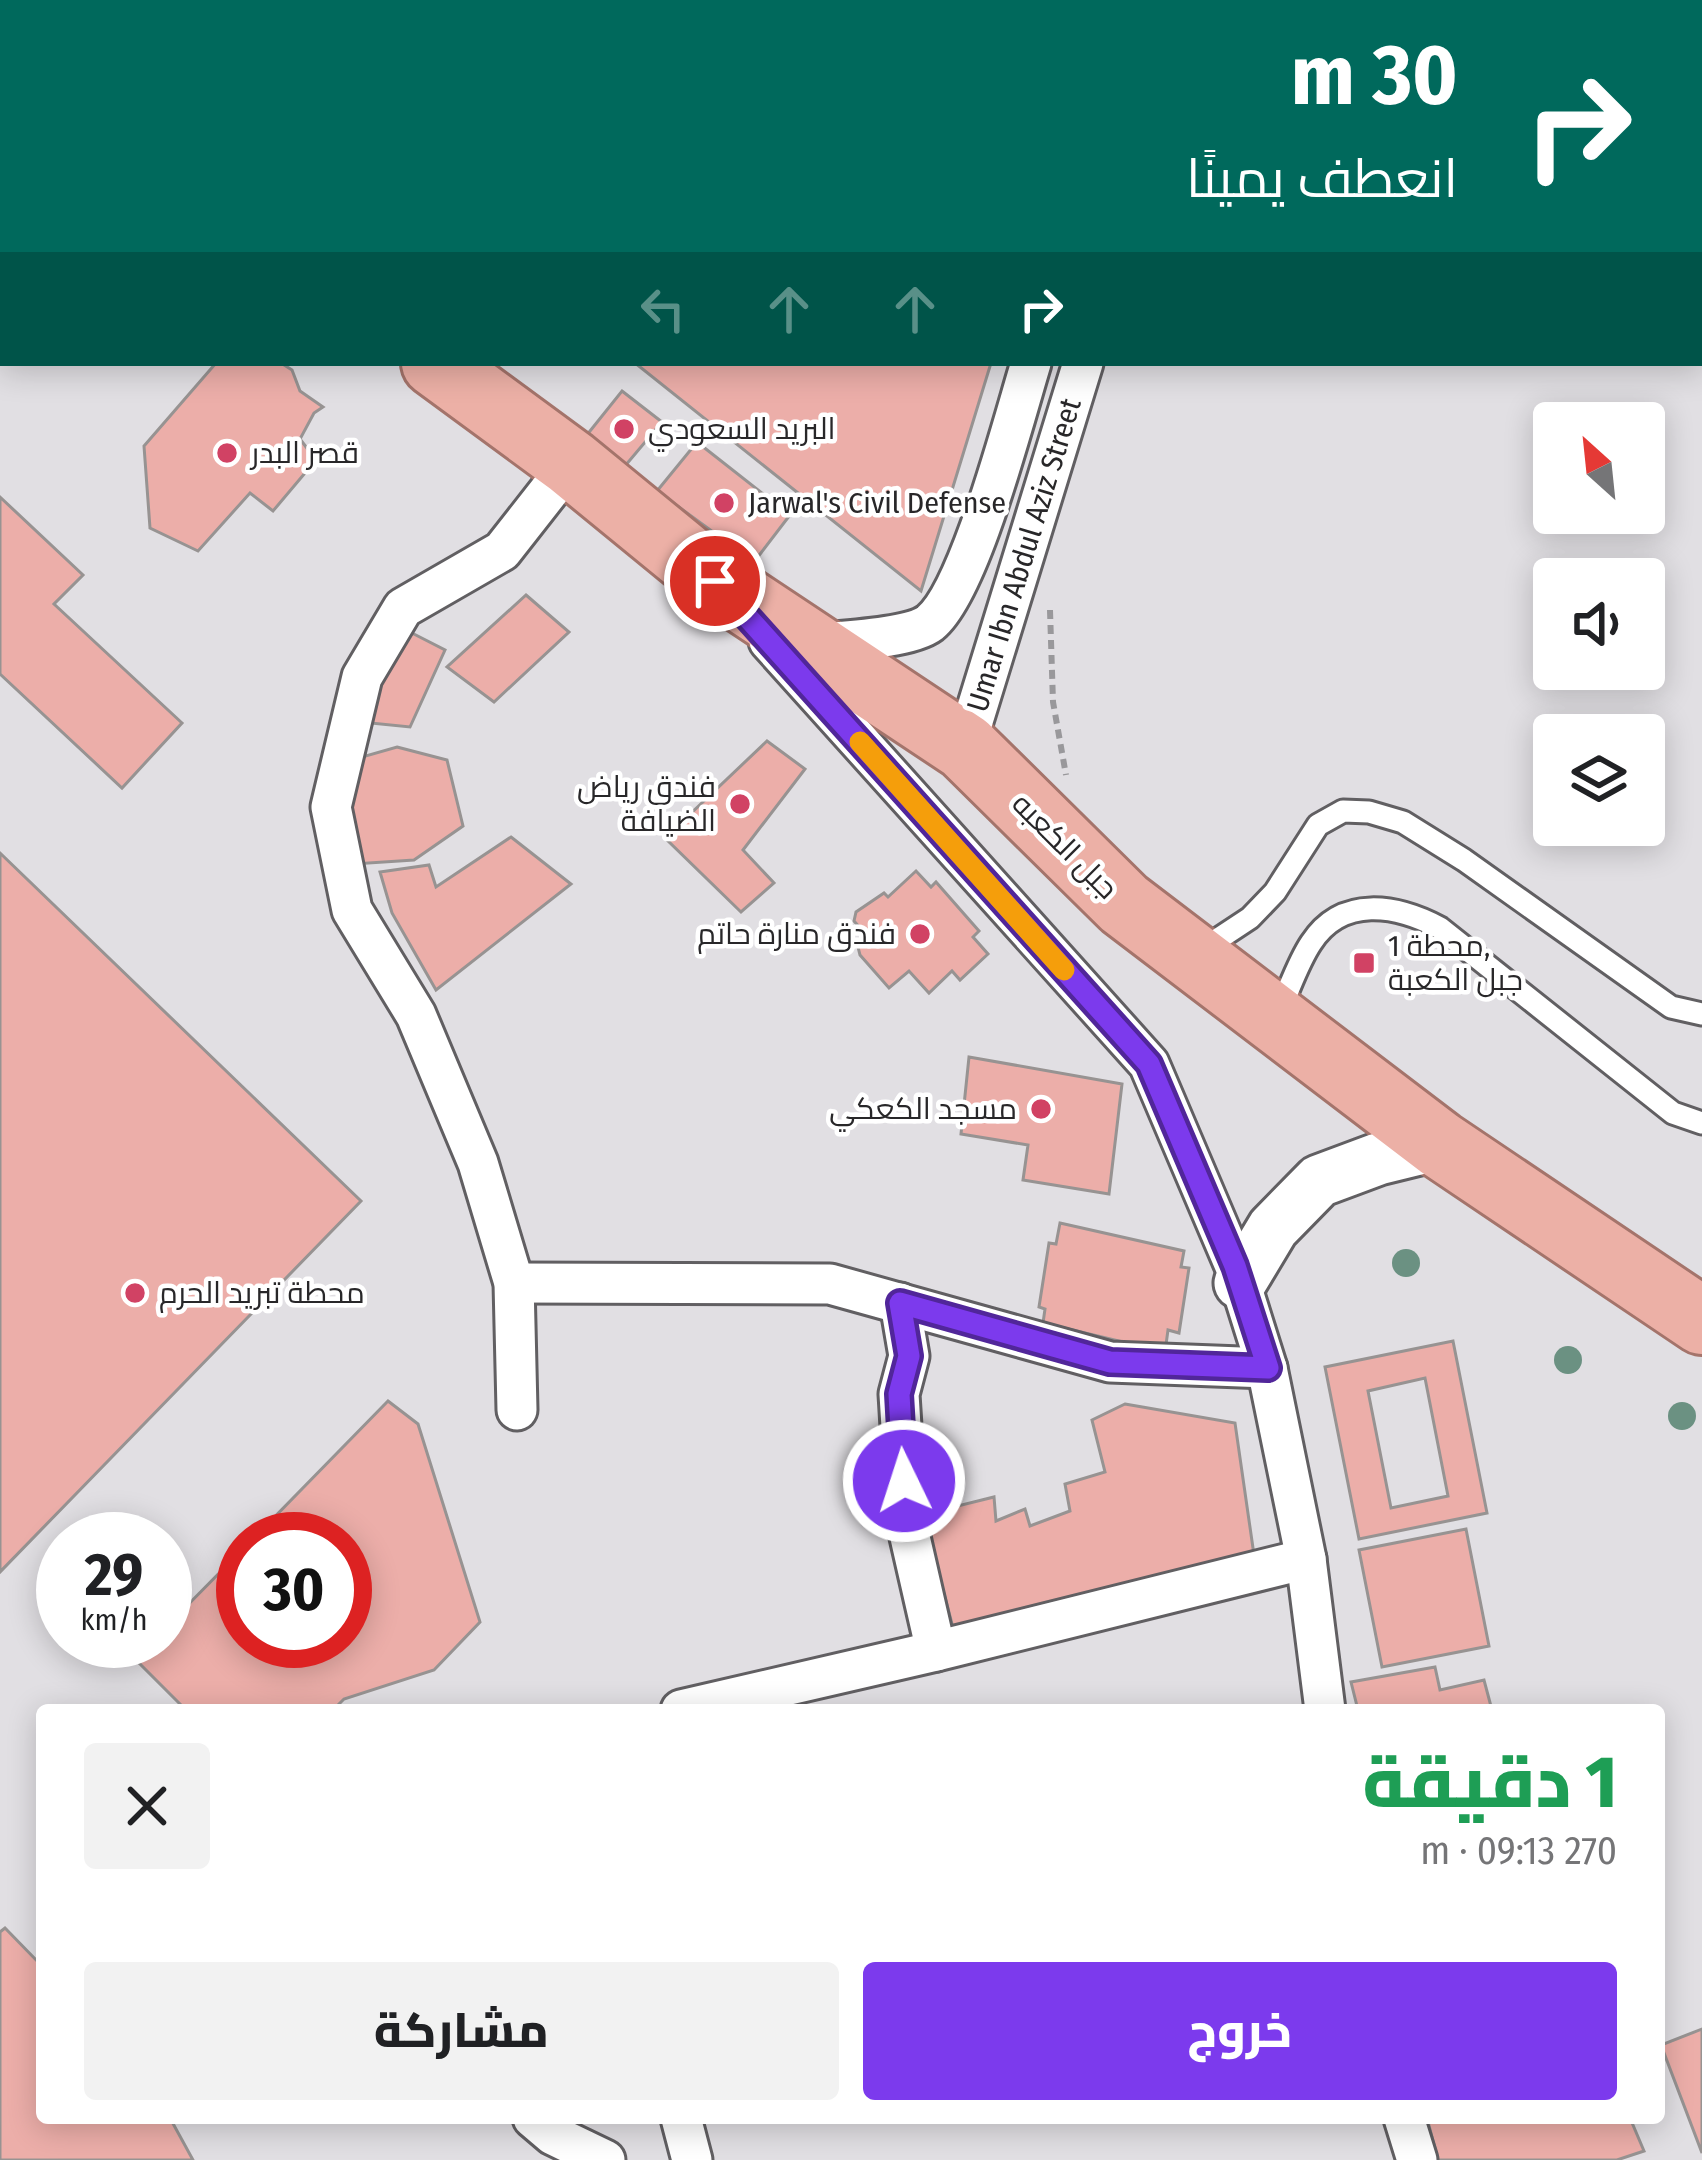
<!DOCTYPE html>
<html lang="ar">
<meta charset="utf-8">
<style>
body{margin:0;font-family:"Fira Sans Condensed",Cairo,sans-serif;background:#f2f2f2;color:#202124;direction:rtl;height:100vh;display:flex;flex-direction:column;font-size:45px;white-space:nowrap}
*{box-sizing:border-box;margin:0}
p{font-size:39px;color:#757577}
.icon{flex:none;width:66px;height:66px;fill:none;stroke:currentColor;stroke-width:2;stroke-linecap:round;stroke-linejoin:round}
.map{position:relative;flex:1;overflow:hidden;direction:ltr}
.drawer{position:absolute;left:36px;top:1704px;width:1629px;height:420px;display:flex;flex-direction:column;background:#fff;border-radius:12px;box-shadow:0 6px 30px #0003;direction:rtl}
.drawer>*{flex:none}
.hud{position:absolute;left:0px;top:0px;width:1704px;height:366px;box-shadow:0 6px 30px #0003;direction:rtl;background:#00695c;color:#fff;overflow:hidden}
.needle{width:78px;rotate:333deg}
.tools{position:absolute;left:1533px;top:402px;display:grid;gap:24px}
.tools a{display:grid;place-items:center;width:132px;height:132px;border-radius:12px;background:#fff;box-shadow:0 6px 30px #0003;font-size:60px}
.speed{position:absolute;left:36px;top:1512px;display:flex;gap:24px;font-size:60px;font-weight:700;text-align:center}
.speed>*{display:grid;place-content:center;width:156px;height:156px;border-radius:50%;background:#fff;box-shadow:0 6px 30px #0003;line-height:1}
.speed small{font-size:30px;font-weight:400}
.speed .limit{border:18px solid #d22;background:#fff;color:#111}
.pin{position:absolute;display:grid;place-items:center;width:102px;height:102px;color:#fff;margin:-51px;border:6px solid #fff;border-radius:50%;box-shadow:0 3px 12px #0007}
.me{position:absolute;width:132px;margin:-66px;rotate:356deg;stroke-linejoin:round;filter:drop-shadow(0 0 9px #0008)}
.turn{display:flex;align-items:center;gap:42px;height:252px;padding:0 48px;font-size:54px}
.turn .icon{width:156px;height:156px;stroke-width:2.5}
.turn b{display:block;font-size:84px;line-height:102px}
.lanes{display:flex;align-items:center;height:114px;padding:0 48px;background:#0003;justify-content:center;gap:60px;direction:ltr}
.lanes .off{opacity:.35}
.round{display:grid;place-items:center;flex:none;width:126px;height:126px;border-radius:12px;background:#f2f2f2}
.overview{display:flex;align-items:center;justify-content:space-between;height:204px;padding:0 48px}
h1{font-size:72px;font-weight:800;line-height:90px;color:#1e9e55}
.primary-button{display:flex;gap:24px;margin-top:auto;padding:24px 48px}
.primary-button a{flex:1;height:138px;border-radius:12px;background:#7c3aed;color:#fff;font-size:48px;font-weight:800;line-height:138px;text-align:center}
.primary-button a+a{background:#f2f2f2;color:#202124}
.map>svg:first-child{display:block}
</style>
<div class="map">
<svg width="1702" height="2160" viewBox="0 0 1702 2160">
<rect width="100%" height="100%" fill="#e1dfe3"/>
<g fill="#ecaea9" stroke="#979392" stroke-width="3" fill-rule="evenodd">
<polygon points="193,0 381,0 379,3 191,3"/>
<polygon points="817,0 1101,0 1101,3 814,3"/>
<polygon points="216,363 281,363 292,370 300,391 323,407 314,413 300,439 316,460 273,511 250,493 198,551 150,528 144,446"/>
<polygon points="635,363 991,363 921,591"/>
<polygon points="622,391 662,422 625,466 586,436"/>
<polygon points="697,442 790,515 754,562 657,491"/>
<polygon points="0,497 83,575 54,604 182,723 122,788 0,674"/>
<polygon points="526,595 569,632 494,702 447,667"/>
<polygon points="408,631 445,650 410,727 351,721"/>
<polygon points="767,741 805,769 743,850 774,883 741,912 665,838"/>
<polygon points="397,747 447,760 463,826 414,860 354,864 341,763"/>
<polygon points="511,837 571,884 436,990 392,913 380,872 429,865 436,887"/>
<polygon points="0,853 361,1201 0,1572"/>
<polygon points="916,871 931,887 936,882 979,931 973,937 988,954 960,980 952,971 929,993 909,971 889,988 860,955 858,947 868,937 854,921 856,912 884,893 888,897"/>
<polygon points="969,1057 1122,1084 1109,1194 1023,1180 1028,1145 961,1134"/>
<polygon points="1060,1223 1184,1251 1181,1267 1189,1268 1179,1333 1168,1330 1165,1352 1043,1323 1045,1309 1039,1307 1049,1243 1056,1244"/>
<path d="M1453 1341 1487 1513 1359 1539 1325 1367ZM1425 1378 1448 1496 1391 1508 1368 1391Z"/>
<polygon points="388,1401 418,1424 480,1622 434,1670 344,1699 333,1710 186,1710 135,1659 152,1641 165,1641 165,1628 243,1549 243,1641 345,1641 345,1539 253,1539"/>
<polygon points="1125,1404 1235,1423 1255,1562 956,1639 919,1499 952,1489 954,1507 994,1497 996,1521 1025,1509 1030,1526 1070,1511 1065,1484 1105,1472 1092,1420"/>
<polygon points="1466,1529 1489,1646 1382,1667 1359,1550"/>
<polygon points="1435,1667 1440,1690 1484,1680 1492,1710 1358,1710 1351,1682"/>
<polygon points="5,1928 42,1966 42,2118 170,2118 193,2160 0,2160 0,1932"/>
<polygon points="1702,2029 1702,2153 1661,2045"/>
<polygon points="1427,2118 1630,2118 1644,2151 1617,2160 1438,2160"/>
</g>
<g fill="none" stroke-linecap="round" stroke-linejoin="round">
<g stroke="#615f62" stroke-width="27">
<g id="service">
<polyline points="515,0 519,3"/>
<polyline points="415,3 418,0"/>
<polyline points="658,3 661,0"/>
<polyline points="1200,951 1250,918 1275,892 1318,825 1343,811 1369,812 1403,822 1464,860 1671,1007 1702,1014"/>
<path d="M1278 1013C1289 991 1297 964 1311 943 1342 895 1397 905 1440 928L1673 1113 1702 1123"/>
</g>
</g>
<g stroke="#615f62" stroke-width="45">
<g id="minor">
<polyline points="1601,0 1602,3"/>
<polyline points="1142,3 1143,0"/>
<polyline points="1195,3 1196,0"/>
<polyline points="1701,166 1702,166"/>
<polyline points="769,641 1149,1064 1235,1266 1267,1368 1306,1559 1325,1710"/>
<path d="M811 644C839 641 909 639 930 623 970 591 1014 418 1031 363"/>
<polyline points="965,747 1083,363"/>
<polyline points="514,1283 830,1284 1110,1362 1267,1368"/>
<polyline points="900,1303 909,1356 899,1394 907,1524 936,1651"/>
<polyline points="517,1410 514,1283 478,1163 416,1015 352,910 331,807 362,677 403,608 502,551 571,463"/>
<polyline points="681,1710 936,1651 1306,1559"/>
<polyline points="533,2118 553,2135 605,2160"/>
<polyline points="681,2118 692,2160"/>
<polyline points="1404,2118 1417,2160"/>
</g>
</g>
<g stroke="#615f62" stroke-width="57">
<polyline id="tertiary" points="1240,1283 1273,1228 1319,1181 1378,1159 1439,1144"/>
</g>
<g stroke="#a4746b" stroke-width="72">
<g id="trunk">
<polyline points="0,39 3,42"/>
<polyline points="435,363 571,463 715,581 965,747 1124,904 1439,1144 1702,1321"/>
</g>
</g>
<polyline stroke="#99989b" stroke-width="6" stroke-dasharray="9 6" stroke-linecap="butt" points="1050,610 1053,702 1066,775"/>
<use href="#service" stroke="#fff" stroke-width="21"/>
<use href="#minor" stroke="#fff" stroke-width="39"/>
<use href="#tertiary" stroke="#fff" stroke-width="51"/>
<use href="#trunk" stroke="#ecb0a6" stroke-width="66"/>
</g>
<g fill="#6b9182">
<circle cx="1406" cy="1263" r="14"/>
<circle cx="1568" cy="1360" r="14"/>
<circle cx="1682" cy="1416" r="14"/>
</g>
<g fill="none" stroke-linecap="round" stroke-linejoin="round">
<g stroke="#51269a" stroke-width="30">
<polyline id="route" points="715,581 1149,1064 1235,1266 1268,1368 1110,1362 900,1303 909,1356 899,1394 904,1481"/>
</g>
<use href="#route" stroke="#7c3aed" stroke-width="21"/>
<polyline stroke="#f59e0b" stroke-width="21" points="860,742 1064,970"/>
</g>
<g fill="#d14264" stroke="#fff" stroke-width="4.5">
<circle cx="624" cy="429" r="12"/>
<circle cx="227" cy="453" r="12"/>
<circle cx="724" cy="503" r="12"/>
<circle cx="740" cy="804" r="12"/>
<circle cx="920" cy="934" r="12"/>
<rect x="1352" y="951" width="24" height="24" rx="6"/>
<circle cx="1041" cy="1109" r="12"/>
<circle cx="135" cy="1293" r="12"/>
</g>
<g text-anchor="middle" stroke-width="9" stroke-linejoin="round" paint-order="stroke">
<g font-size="30" fill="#282729" stroke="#fff" text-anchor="start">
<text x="648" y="439">البريد السعودي</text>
<text x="251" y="463">قصر البدر</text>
<text x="748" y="513">Jarwal's Civil Defense</text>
<text x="716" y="797" text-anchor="end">فندق رياض<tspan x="716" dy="34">الضيافة</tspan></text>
<text x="896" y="944" text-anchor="end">فندق منارة حاتم</text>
<text x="1388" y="956">محطة 1,<tspan x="1388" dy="34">جبل الكعبة</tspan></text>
<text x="1017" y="1119" text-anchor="end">مسجد الكعكي</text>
<text x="159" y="1303">محطة تبريد الحرم</text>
</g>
<g font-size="30" fill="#282729" stroke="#fff">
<text transform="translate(1024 555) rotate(-73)" y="10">Umar Ibn Abdul Aziz Street</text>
<text transform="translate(1065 846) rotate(45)" y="10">جبل الكعبه</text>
</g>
</g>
</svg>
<div class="tools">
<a><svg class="needle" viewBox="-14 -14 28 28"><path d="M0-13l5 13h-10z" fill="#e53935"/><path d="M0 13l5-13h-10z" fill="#757577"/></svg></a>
<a><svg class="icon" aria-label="sound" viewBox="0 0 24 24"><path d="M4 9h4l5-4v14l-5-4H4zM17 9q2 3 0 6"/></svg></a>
<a><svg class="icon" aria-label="layers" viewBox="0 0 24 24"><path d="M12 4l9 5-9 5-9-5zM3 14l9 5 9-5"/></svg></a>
</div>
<div class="speed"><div>29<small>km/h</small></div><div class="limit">30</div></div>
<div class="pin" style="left:715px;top:581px;background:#d93025"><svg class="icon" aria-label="arrive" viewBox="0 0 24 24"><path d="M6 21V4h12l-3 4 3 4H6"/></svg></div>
<svg class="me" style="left:904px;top:1481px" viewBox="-20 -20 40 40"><circle r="17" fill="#7c3aed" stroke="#fff" stroke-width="3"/><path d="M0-11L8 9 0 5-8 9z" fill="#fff"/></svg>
<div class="hud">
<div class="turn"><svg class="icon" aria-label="right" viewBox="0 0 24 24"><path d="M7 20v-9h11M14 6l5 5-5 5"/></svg><div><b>30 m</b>انعطف يمينًا</div></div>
<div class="lanes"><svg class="icon off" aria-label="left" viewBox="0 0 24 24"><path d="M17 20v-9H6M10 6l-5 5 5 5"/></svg><svg class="icon off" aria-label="ahead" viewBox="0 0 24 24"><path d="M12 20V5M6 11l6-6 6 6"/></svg><svg class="icon off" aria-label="ahead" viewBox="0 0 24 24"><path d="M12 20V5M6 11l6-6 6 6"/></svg><svg class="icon" aria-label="right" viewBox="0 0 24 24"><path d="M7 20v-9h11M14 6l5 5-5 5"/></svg></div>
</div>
<section class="drawer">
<div class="overview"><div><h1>1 دقيقة</h1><p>270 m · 09:13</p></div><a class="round"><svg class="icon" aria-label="close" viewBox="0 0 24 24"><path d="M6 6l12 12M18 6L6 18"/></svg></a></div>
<div class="primary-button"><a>خروج</a><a>مشاركة</a></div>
</section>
</div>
